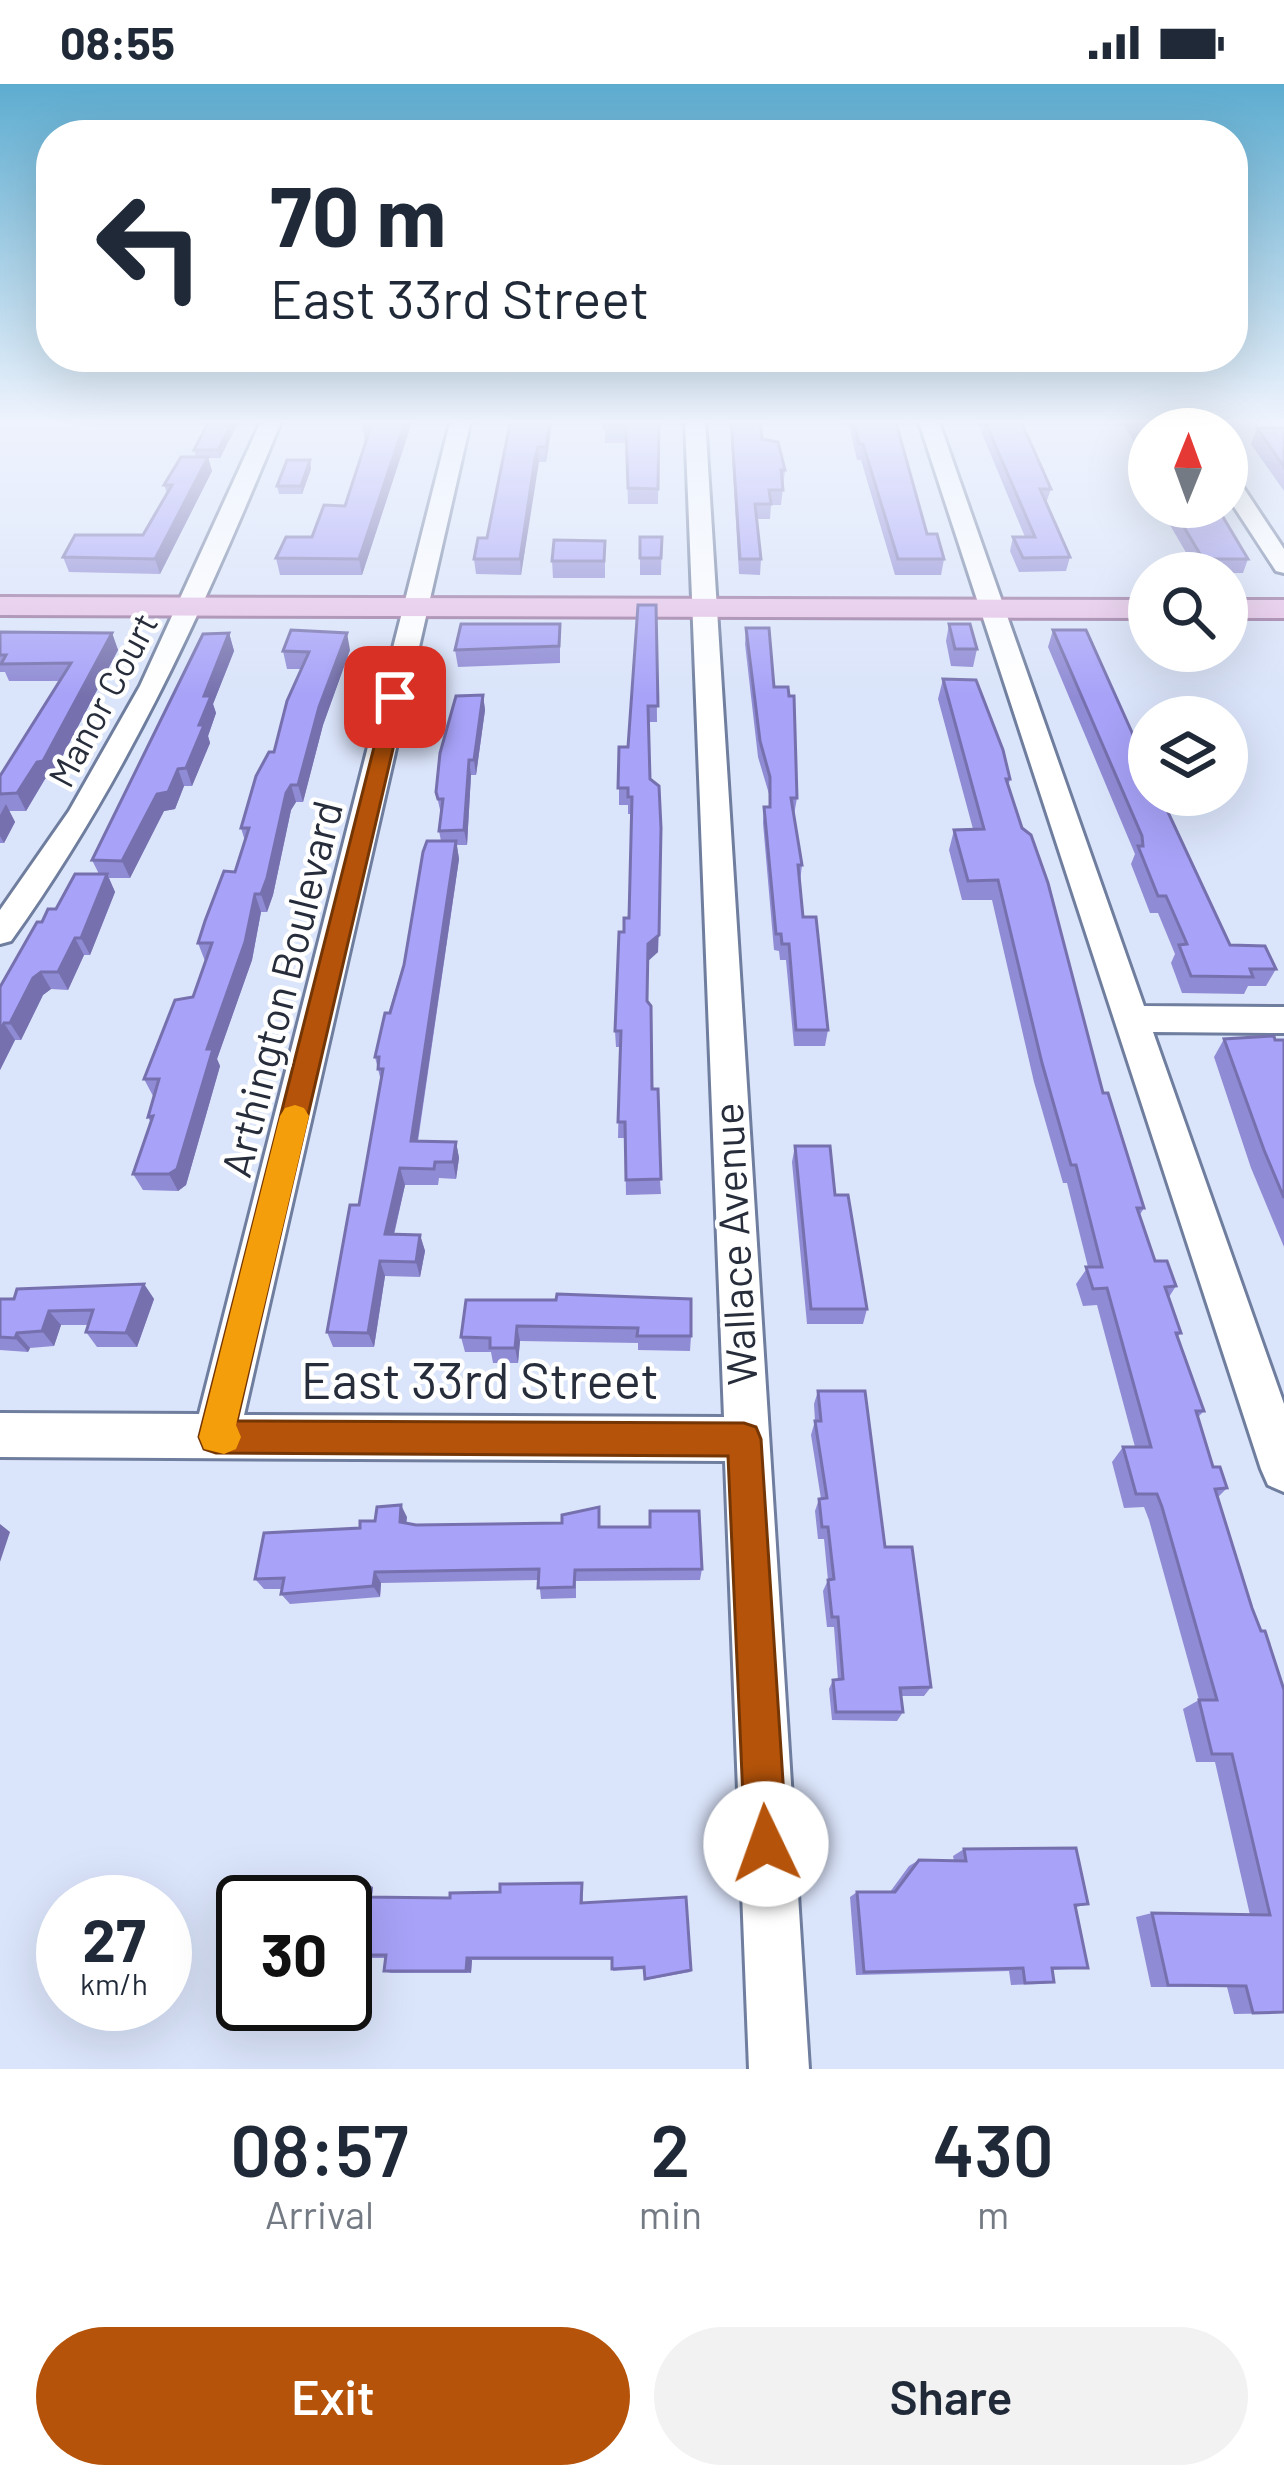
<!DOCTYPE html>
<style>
body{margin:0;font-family:Barlow,sans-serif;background:#f2f2f3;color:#1f2937;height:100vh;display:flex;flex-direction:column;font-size:45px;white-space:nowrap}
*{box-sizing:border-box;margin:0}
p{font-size:39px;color:#747a83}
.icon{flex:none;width:66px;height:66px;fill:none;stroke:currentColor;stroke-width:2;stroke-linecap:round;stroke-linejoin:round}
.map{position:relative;height:1985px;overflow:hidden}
.drawer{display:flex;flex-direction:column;background:#fff;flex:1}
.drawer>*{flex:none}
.top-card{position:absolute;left:36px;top:36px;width:1212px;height:252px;border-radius:48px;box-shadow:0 12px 48px #0002;background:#fff;color:#1f2937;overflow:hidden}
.needle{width:78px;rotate:1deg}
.buttons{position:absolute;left:1128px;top:324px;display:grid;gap:24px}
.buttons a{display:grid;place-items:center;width:120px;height:120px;border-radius:50%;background:#fff;box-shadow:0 12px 48px #0002;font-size:60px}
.speed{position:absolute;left:36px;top:1791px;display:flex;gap:24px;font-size:60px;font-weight:700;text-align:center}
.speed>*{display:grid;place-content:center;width:156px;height:156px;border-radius:50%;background:#fff;box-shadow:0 12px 48px #0002;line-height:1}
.speed small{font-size:30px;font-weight:400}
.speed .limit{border:6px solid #111;border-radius:18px;background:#fff;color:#111}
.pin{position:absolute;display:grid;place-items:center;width:102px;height:102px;color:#fff;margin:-51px;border-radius:24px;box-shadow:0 6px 18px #0006}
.me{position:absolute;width:132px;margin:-66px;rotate:357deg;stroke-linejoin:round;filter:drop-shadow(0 0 9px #0008)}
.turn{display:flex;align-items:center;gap:42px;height:252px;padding:0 36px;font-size:54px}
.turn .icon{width:156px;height:156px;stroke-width:2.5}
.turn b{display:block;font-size:84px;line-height:102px}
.eta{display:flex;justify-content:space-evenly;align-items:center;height:204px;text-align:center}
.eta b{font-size:72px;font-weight:600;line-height:84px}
.action{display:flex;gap:24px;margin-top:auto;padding:24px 36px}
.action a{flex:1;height:138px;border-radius:72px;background:#b45309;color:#fff;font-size:48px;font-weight:600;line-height:138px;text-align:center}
.action a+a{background:#f2f2f3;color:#1f2937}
.status{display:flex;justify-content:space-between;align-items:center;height:84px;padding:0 60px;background:#fff;direction:ltr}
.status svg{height:33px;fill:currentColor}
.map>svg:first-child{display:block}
</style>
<div class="status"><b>08:55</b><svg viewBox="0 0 49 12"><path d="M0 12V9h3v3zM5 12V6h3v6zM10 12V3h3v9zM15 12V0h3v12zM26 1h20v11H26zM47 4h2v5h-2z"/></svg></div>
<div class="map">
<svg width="1284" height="1985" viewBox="0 0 1284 1985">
<rect width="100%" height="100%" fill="#dae4fa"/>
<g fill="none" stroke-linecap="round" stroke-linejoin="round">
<g stroke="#6f7e9e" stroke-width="6">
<g id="minor">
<path d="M262 335H282C207 519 127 695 11 857L0 860V826L69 727 140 602Z"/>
<polygon points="451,335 471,335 244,1331 724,1333 685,335 705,335 809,1985 749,1985 725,1377 0,1373 0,1329 199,1330"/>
<polygon points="918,335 938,335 1144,922 1284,923 1284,949 1153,948 1284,1320 1284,1408 1268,1401 1261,1385"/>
<polygon points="1177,335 1197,335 1203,345 1183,345"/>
<polygon points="1227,390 1235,391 1284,465 1284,489 1276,487 1227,412"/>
</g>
</g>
<g stroke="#98749f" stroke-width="6">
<g id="major">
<polygon points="0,513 1149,516 1149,534 0,531"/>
<rect x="1227" y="516" width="57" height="18"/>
</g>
</g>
<use href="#minor" fill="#fff" fill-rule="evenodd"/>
<use href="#major" fill="#e6c2e6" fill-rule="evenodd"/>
</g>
<g fill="#908bd5">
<polygon points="210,335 240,335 220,374 208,374 212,387 160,490 69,488 63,473 143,451 167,409 164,401 196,373 194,366"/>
<polygon points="413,335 362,491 280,491 276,474 312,453 345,422 365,360 363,345"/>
<polygon points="553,335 546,378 539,378 536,389 521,491 476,490 474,475"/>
<polygon points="605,335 659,335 658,420 628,420 626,359 605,359"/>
<polygon points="730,335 760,335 762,355 785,386 781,421 771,421 770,435 757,435 761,475 760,491 739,490"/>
<polygon points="842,335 895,335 927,450 944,475 941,491 895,491 861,376 857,376 849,341 843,341"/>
<polygon points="976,335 1020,335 1051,405 1046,419 1070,473 1066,487 1019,488 1010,467 1013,453 1025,453"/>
<polygon points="1120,335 1164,335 1149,345 1149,382"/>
<polygon points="1257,344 1284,344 1284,407 1251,360"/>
<polygon points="310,376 311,385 302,410 279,410 277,402"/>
<polygon points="1165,423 1217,423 1248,475 1243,489 1198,489 1163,429"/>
<polygon points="640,453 662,453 661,491 640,491"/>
<polygon points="605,457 605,494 553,494 552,477"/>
<polygon points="656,521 657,638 648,638 650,695 661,761 658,868 648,877 647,917 661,1110 626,1111 625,1054 618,1054 620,963 616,963 615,947 624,848 629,834 632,730 628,730 628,721 619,721 619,663 628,663"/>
<polygon points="560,540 560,579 458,583 455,566"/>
<polygon points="949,540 977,565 973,583 951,582 946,557"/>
<polygon points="746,544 774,603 797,714 794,731 802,781 800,798 803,833 828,946 825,962 794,962 786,876 780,876 779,867 774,866 763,739 764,723 769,723 769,710 758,673 745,560"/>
<polygon points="1053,546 1149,711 1170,711 1165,722 1230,861 1276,885 1266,902 1248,902 1244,910 1182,909 1171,879 1175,870 1158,829 1150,829 1131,780 1135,770 1048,563"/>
<polygon points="0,548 112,549 118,566 51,694 45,695 26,727 9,727 15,738 4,759 0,759 0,692 60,597 9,597 5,588 0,588"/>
<polygon points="229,549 234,567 213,620 216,629 208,652 210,659 192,702 184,702 175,725 164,727 130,794 109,794 115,808 90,871 84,871 68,906 51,905 43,911 21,956 15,956 0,986 0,903 42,838 99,790 92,776"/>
<polygon points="350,566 323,641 303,718 296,718 291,726 273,811 267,828 261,828 252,876 217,975 220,982 186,1101 178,1107 143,1106 133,1090 151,1039 148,1033 153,1012 144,995 193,913 205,877 198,859 235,788 245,757 241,744 274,668 301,585 287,585 283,567"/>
<polygon points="943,595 1010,695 1008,703 1103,1009 1144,1124 1139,1132 1155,1177 1176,1202 1169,1213 1181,1249 1177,1253 1204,1327 1198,1333 1213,1383 1227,1404 1218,1413 1284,1929 1234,1930 1227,1903 1151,1903 1136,1833 1152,1829 1250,1831 1215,1678 1196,1678 1183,1625 1199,1616 1149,1436 1144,1423 1124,1424 1112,1378 1123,1363 1135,1363 1097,1221 1083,1222 1076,1200 1088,1183 1067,1099 1063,1099 1034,998 992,816 962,816 949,766 954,746 973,745 938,615"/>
<polygon points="483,611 485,626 476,691 471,691 467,761 457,761 459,775 418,1057 456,1058 459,1074 456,1095 439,1094 438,1101 405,1101 394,1151 420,1151 425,1167 420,1193 385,1192 374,1263 333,1263 327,1248 359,1121 381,997 375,973 441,757 439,747 441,730 436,708"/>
<polygon points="1224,955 1284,956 1284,1163 1251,1084 1214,973"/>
<polygon points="795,1062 835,1111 867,1225 863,1240 807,1240 792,1078"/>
<polygon points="144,1200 154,1215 137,1263 97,1263 86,1248 88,1241 61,1241 54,1262 30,1264 28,1268 0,1266 0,1215"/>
<polygon points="466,1216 691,1252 690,1267 638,1266 638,1259 520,1257 518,1279 493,1279 491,1268 465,1268 461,1253"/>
<polygon points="818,1307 885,1463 931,1603 924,1612 901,1612 903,1628 897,1637 832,1636 829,1605 833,1596 838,1596 834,1543 827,1543 823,1507 828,1496 824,1455 818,1455 815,1427 819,1415 821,1415 811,1351 815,1337 814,1320"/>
<polygon points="407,1433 406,1439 416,1441 600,1443 702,1485 700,1496 576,1497 576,1514 541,1515 539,1496 381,1499 380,1513 290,1520 281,1510 282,1505 264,1505 255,1495 375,1437"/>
<polygon points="964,1765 1088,1820 1076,1823 1088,1884 1052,1886 1054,1898 1039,1900 1011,1901 1009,1887 856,1891 850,1813 857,1808 890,1808 909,1782 919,1776 954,1777 953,1772"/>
<polygon points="582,1799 583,1819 691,1886 690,1888 645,1896 644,1885 613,1887 612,1876 472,1876 471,1889 391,1889 384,1887 385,1874 345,1874 345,1818 373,1803 372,1813 450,1814"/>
</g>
<g fill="#7671ae">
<polygon points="234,335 240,335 220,374 218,366"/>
<polygon points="406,335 413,335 362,491 359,475"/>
<polygon points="550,335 553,335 546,378 546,363"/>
<polygon points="538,363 539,378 521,491 520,475"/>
<polygon points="208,373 212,387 160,490 155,475"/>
<polygon points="310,376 311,385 302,410 301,402"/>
<polygon points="112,549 118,566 51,694 45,695 26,727 17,709"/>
<polygon points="229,549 234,567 213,620 216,629 208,652 210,659 192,702 186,684 204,612"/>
<polygon points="347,549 350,566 323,641 303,718 298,701 319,623"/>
<polygon points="483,611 485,626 476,691 474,676"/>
<polygon points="469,676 471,691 467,761 464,746"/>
<polygon points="178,685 184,702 175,725 164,727 130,794 122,777 157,710"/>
<polygon points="291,701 296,718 291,726 273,811 267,828 261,810 286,709"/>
<polygon points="6,720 15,738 4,759 0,752 0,731"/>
<polygon points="661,744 658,868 648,877 648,860"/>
<polygon points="456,757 459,775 415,1073 411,1057"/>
<polygon points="107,790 115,808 90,871 81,854"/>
<polygon points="255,810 261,828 252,876 217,975 220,982 186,1101 178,1107 169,1090"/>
<polygon points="75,854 84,871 68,906 58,888"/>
<polygon points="41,888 51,905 43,911 21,956 10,939 33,894"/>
<polygon points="4,939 15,956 0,986 0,947"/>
<polygon points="456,1058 459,1074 456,1095 453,1078"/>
<polygon points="400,1084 405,1101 390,1166 385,1150"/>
<polygon points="420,1151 425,1167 420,1193 416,1178"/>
<polygon points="380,1177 385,1192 374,1263 368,1249"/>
<polygon points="144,1200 154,1215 137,1263 126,1249"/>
<polygon points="49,1227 61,1241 54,1262 42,1247"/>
<polygon points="517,1242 520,1257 518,1279 515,1264"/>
<polygon points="17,1249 30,1264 28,1268 15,1254"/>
<polygon points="401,1421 407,1433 405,1450 400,1438"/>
<polygon points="0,1440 10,1448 0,1478"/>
<polygon points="375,1488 381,1499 380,1513 373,1502"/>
<polygon points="365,1799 373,1803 371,1817 364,1813"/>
<polygon points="467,1874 472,1876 471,1889 466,1887"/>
</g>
<g fill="#a8a2f8" stroke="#7671ae" stroke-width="3">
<polygon points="210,335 234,335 218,366 194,366"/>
<polygon points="366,335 406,335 359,475 276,474 286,453 312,453 324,421 345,422 370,345 363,345"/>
<polygon points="511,335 550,335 546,363 538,363 535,374 520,475 474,475 478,454 487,454"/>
<polygon points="605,335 659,335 658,405 628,404 626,344 604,344"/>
<polygon points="731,335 760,335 762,355 778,358 785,386 781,386 783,406 769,406 771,420 755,420 761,475 740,475"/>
<polygon points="853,335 895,335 927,450 937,450 944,475 898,475 863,360 859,360"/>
<polygon points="984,335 1020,335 1051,405 1040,405 1070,473 1023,474 1013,453 1035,453"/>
<polygon points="1132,335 1164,335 1170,345 1149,345 1149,362"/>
<polygon points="1257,344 1284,344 1284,383"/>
<polygon points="181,373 208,373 155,475 63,473 75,451 143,451 172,401 164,401"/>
<polygon points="287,376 310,376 301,402 277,402"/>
<polygon points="1172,423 1217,423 1248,475 1203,475"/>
<polygon points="640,453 662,453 661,474 640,474"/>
<polygon points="554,456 605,457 604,477 552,477"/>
<polygon points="638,521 656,521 658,622 648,622 650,695 659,702 661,744 659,851 648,860 647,917 651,922 652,1005 658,1005 661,1095 626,1096 625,1038 618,1038 621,947 615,947 619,848 624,848 624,834 629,834 632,713 628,713 628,704 618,704 619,663 628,663"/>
<polygon points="461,540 560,540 559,562 455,566"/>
<polygon points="949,540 970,540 977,565 955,565"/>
<polygon points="746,544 769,544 774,603 788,603 789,612 794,612 797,714 791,714 802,781 798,781 803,833 816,833 828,946 796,946 789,860 782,860 781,850 776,850 764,723 770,723 770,693 760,657"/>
<polygon points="291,546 347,549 319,623 298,701 291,701 286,709 267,794 261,810 255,810 245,858 207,965 213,965 177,1085 169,1090 133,1090 153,1032 148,1033 159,995 144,995 175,916 193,913 212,859 198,859 205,837 224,787 235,788 249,744 241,744 256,692 269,668 274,668 287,617 309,568 283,567"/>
<polygon points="1053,546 1086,546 1139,664 1149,664 1149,711 1160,711 1230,861 1265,862 1276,885 1250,885 1253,893 1191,892 1179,861 1187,860 1166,812 1158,812 1138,762 1143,762 1142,752"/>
<polygon points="0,548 112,549 43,677 37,678 17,709 0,710 0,692 71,579 1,580 6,571 0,571"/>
<polygon points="229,549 204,612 211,612 199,641 204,641 186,684 178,685 168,708 157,710 122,777 92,776 203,550"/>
<polygon points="943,595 976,596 1003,666 1010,695 1006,695 1022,744 1031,751 1048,799 1103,1009 1108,1009 1144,1124 1137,1124 1155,1177 1167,1177 1176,1202 1165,1203 1181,1249 1176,1249 1204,1327 1196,1327 1213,1383 1220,1383 1227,1404 1215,1405 1252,1524 1261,1547 1265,1547 1284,1606 1284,1928 1253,1929 1246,1902 1168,1901 1152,1829 1270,1831 1232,1670 1212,1670 1199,1616 1217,1616 1162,1423 1157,1410 1136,1410 1123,1363 1151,1363 1107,1204 1093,1205 1086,1183 1102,1183 1076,1081 1071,1081 1042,979 998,796 968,797 954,746 984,745"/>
<polygon points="483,611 474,676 469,676 464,746 439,747 443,715 438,715 436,708 440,669 456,612"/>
<polygon points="427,757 456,757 411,1057 456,1058 453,1078 435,1078 434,1085 400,1084 385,1150 420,1151 416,1178 380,1177 368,1249 327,1248 350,1121 359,1121 383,985 378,985 379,973 375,973 385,929 390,929 404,881 423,768"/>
<polygon points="75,790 107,790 81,854 75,854 58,888 41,888 33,894 10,939 4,939 0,947 0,903 37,838 42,838 48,825 56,825"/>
<polygon points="1274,952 1275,956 1284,956 1284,1114 1264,1066 1224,955"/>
<polygon points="795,1062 830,1062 835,1111 848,1111 867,1225 811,1225"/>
<polygon points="144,1200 126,1249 86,1248 93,1226 49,1227 42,1247 17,1249 15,1254 0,1253 0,1215 14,1215 17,1205"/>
<polygon points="557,1210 691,1215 691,1252 637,1252 638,1244 517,1242 515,1264 490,1264 490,1254 461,1253 466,1216 556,1216"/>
<polygon points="818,1307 865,1307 885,1463 912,1463 931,1603 900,1604 903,1628 836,1628 833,1596 843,1595 838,1533 832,1533 828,1496 834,1495 828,1443 822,1443 819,1415 827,1414 815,1337 821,1337"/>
<polygon points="401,1421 400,1438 416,1441 562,1439 562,1431 599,1423 599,1443 650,1443 650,1427 699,1427 702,1485 575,1486 574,1503 538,1504 539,1485 375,1488 373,1502 281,1510 284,1494 255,1495 264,1449 360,1444 360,1437 375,1437 377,1423"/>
<polygon points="1076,1764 1088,1820 1075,1821 1088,1884 1052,1884 1054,1898 1025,1899 1023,1884 864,1888 857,1808 895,1808 919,1776 966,1777 964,1765"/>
<polygon points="365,1799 364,1813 450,1814 450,1809 500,1808 500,1800 582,1799 581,1819 686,1813 691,1886 645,1895 644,1883 612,1885 612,1874 467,1874 466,1887 384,1887 386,1871 345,1871 345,1818 281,1818 284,1800"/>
</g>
<linearGradient id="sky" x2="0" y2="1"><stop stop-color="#5dacd0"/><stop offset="0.55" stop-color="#eef3fd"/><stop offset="1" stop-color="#eef3fd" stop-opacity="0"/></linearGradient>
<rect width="1284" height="613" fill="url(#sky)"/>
<polygon fill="#b45309" stroke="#753606" stroke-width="3" points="388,608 405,613 237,1337 744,1339 756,1343 761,1355 787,1760 781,1775 766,1781 751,1775 745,1760 728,1372 216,1369 204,1365 199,1353"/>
<polygon fill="#f59e0b" points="295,1021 304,1024 309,1032 236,1341 241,1353 236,1365 224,1370 204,1365 199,1353 280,1032 285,1024"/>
<g text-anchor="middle" stroke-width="9" stroke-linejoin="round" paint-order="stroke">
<g font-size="36" fill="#272d3b" stroke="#fff">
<text transform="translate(103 616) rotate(-62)" y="13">Manor Court</text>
</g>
<g font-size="42" fill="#272d3b" stroke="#fff">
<text transform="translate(282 905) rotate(-76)" y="15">Arthington Boulevard</text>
<text transform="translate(735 1160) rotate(-93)" y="15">Wallace Avenue</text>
</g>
<g font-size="51" fill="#272d3b" stroke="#fff">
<text x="480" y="1315">East 33rd Street</text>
</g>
</g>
</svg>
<div class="buttons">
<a><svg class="needle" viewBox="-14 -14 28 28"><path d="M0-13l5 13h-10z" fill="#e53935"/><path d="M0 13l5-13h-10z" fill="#747a83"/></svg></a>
<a><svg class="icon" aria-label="search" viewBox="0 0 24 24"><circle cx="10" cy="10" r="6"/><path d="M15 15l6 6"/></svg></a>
<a><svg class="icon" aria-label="layers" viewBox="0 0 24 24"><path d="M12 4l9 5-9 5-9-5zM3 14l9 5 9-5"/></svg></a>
</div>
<div class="speed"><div>27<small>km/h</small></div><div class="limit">30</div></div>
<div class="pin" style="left:395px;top:613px;background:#d93025"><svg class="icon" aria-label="arrive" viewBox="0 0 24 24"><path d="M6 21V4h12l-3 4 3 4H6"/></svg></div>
<svg class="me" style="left:766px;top:1760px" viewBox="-20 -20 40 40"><circle r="19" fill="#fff"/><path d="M0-13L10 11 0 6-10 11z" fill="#b45309"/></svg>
<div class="top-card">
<div class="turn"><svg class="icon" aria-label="left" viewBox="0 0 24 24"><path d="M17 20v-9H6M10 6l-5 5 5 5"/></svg><div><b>70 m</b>East 33rd Street</div></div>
</div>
</div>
<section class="drawer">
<div class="eta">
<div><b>08:57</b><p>Arrival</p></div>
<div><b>2</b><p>min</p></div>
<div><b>430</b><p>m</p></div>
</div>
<div class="action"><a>Exit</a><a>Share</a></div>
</section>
